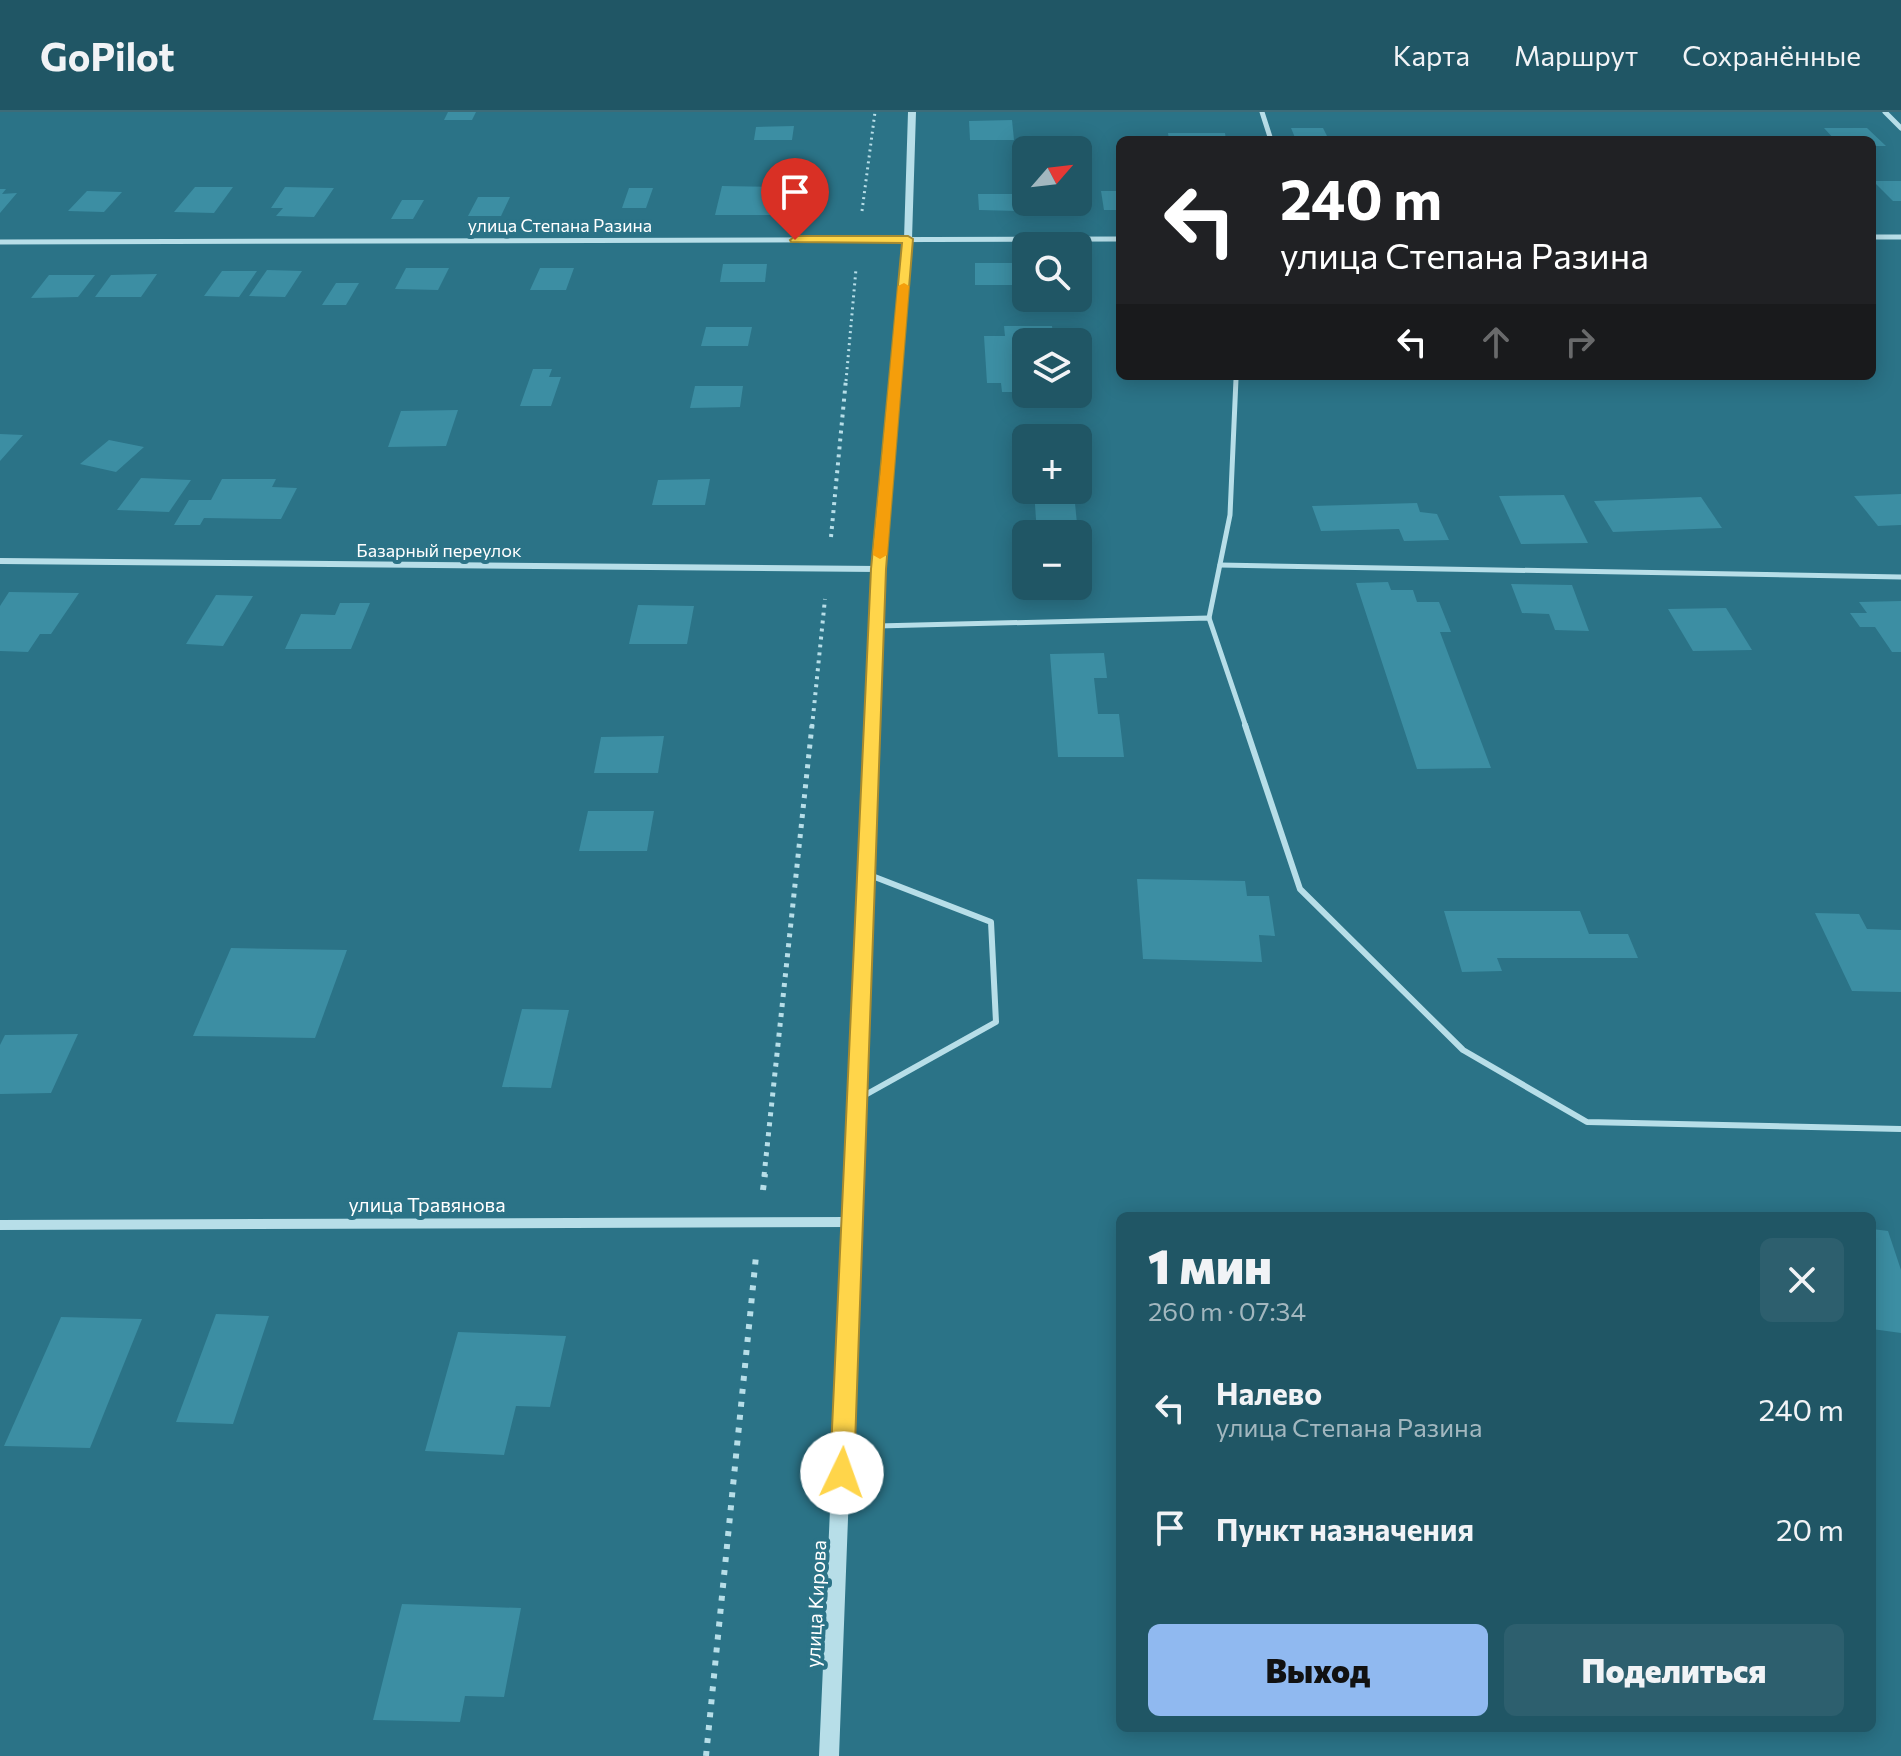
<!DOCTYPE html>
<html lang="ru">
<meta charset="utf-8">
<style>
body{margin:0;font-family:Commissioner,sans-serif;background:#2d5f6e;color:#f1f3f6;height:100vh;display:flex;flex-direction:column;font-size:30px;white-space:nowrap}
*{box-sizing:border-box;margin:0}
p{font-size:26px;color:#a2b7bf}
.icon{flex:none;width:44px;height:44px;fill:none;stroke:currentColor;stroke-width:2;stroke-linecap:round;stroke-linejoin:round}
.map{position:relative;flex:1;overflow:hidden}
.panel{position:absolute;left:1116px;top:1100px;width:760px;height:520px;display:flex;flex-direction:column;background:#205665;border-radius:12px;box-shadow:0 4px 20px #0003}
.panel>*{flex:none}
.banner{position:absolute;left:1116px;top:24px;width:760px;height:244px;border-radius:12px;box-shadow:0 4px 20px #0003;background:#202124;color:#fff;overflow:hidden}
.needle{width:52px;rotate:62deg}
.buttons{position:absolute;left:1012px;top:24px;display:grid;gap:16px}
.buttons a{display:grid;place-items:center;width:80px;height:80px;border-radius:12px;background:#205665;box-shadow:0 4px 20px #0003;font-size:40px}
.pin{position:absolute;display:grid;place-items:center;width:68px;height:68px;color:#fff;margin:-82px -34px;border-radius:50% 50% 50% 0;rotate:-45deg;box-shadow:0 0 8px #0007}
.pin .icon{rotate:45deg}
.me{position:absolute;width:88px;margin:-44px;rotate:3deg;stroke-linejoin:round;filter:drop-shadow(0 0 6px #0008)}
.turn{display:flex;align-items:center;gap:28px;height:168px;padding:0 32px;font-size:36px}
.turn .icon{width:104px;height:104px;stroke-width:2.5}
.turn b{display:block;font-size:56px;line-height:68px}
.lanes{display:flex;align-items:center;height:76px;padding:0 32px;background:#0003;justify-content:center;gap:40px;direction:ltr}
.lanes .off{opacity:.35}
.round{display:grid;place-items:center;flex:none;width:84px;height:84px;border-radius:12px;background:#2d5f6e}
.head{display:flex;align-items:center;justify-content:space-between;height:136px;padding:0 32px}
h1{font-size:48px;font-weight:800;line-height:60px}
.primary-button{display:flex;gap:16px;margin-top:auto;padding:16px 32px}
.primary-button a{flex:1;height:92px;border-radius:12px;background:#90b9f0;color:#111;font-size:32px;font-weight:800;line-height:92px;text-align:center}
.primary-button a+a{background:#2d5f6e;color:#f1f3f6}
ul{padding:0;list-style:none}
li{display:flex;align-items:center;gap:24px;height:120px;padding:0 32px}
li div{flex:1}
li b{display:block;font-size:30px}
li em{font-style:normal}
header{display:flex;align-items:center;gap:48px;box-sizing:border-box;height:112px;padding:0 40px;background:#205665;border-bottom:2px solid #3d6c79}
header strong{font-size:38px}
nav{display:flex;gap:44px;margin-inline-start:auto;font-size:28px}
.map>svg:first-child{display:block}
</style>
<header>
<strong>GoPilot</strong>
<nav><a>Карта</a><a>Маршрут</a><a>Сохранённые</a></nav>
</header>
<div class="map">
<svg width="1901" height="1644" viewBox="0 0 1901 1644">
<rect width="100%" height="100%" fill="#2b7387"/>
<g fill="#3c8ea3">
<polygon points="448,0 476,0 472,8 444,8"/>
<polygon points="1012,8 1014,28 970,28 969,9"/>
<polygon points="794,14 792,28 754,28 756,15"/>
<polygon points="1291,16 1323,16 1329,28 1296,28"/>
<polygon points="1824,16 1867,16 1886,34 1872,34 1872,28 1835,28"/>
<polygon points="1168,21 1225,21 1226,28 1169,28"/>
<polygon points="1873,69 1901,69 1901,89 1893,89"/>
<polygon points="722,74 782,75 777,103 715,103"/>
<polygon points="195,75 233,75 214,101 174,100"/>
<polygon points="285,75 334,76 314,105 276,104 283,96 271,96"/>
<polygon points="629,76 653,76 646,96 622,96"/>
<polygon points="0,77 6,77 2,82 17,81 0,101"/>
<polygon points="87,79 122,80 104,100 68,99"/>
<polygon points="1101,79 1120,79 1120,98 1104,98"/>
<polygon points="978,82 1019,82 1020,99 979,98"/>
<polygon points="478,85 510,85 501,104 468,104"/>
<polygon points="402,88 424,88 413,107 391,107"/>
<rect x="975" y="151" width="51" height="22"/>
<polygon points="723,152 767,152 765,170 720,170"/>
<polygon points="406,156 449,156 438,178 395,177"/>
<polygon points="540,156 574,156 566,178 530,178"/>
<polygon points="267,158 302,159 285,185 249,184"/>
<polygon points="222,159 257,159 239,185 204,184"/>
<polygon points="157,162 141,185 95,185 111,163"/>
<polygon points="49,163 95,163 78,185 31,186"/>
<polygon points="336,171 359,171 346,193 322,193"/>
<polygon points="1004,214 1052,214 1054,230 1026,230 1026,280 1002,280 1001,271 987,271 984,224 1005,224"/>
<polygon points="706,215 752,215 748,234 701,234"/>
<polygon points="533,257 552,257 549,265 561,265 551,294 520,294"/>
<polygon points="695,274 743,274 740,295 690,296"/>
<polygon points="1029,282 1060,282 1061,288 1030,288"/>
<polygon points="458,298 446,334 388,335 401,299"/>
<polygon points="0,322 23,323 0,349"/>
<polygon points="109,328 144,335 116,360 80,352"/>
<polygon points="1078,365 1082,365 1085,391 1075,391 1078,422 1037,422 1034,378 1078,378"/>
<polygon points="141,366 191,368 169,400 117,398"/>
<polygon points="222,367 276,367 272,375 297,376 281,407 204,406 200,413 174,413 189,388 211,388"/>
<polygon points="710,367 705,393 652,393 658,368"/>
<polygon points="1901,382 1901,413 1878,414 1854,384"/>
<polygon points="1564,383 1588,431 1521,432 1499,384"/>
<polygon points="1701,385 1722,416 1613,420 1594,389"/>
<polygon points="1417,391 1420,400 1437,402 1449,428 1404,429 1399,417 1321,419 1312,394"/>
<polygon points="1388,470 1391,478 1413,478 1417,490 1439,490 1451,520 1440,520 1491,656 1417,657 1356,471"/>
<polygon points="1511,472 1572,473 1589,519 1555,518 1549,502 1522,501"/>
<polygon points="9,480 79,481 51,522 40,522 28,540 0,539 0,494"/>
<polygon points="216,483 253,484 223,534 186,532"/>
<polygon points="1901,489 1901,540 1892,540 1875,515 1860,515 1850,501 1867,501 1859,490"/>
<polygon points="340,491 370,491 351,537 285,537 301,502 335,503"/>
<polygon points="638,493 694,494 687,532 629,532"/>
<polygon points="1726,496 1752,538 1693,539 1668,497"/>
<polygon points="1104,541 1107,566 1094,566 1098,602 1119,602 1124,645 1058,645 1050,542"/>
<polygon points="664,624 658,661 594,661 601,625"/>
<polygon points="588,699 654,699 647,739 579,739"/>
<polygon points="1137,767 1245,769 1247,784 1269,784 1275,824 1259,823 1262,850 1143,847"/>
<polygon points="1444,799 1580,799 1589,822 1628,822 1638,846 1497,846 1502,859 1462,860"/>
<polygon points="1815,801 1859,802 1867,817 1901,818 1901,880 1852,879"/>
<polygon points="231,836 347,838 315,926 193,924"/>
<polygon points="522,897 569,898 551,976 502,975"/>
<polygon points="78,922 51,981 0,982 0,933 5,923"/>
<polygon points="1872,1117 1888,1119 1901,1158 1901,1221 1872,1217"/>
<polygon points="216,1202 269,1204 233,1312 176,1310"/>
<polygon points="61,1205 142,1207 90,1336 4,1334"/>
<polygon points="458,1220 566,1224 550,1295 516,1294 504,1343 425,1339"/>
<polygon points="402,1492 521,1496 504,1585 465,1584 460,1610 373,1608"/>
</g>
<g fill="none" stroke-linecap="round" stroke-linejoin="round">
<g stroke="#b7dee8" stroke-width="3" stroke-dasharray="2 4" stroke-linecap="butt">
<polyline points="862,99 875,0"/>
<polyline points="846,269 856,157"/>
</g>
<g stroke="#b7dee8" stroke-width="4" stroke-dasharray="3 5" stroke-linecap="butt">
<polyline points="831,425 846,267"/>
<polyline points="812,615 825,487"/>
</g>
<polyline stroke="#b7dee8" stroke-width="5" stroke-dasharray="4 6" stroke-linecap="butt" points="764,1064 812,613"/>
<g stroke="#b7dee8" stroke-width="6" stroke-dasharray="5 8" stroke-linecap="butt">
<polyline points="763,1078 765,1062"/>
<polyline points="706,1644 756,1144"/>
</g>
<polyline stroke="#b7dee8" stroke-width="4" points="1236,269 1236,265 1267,264"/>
<g stroke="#b7dee8" stroke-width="5">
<polyline points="1220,453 1901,465"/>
<polyline points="1209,506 1230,403 1236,267"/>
<polyline points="877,514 1209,506 1246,615"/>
</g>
<g stroke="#b7dee8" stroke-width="6">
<polyline points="1245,613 1300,777 1463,938 1587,1010 1901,1017"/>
<polyline points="858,987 996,910 991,810 867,762"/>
</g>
<g stroke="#b7dee8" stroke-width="5">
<polyline points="1262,0 1271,28"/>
<polyline points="1885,0 1901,16"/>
<polyline points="1872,125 1901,125"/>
<polyline points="0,130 1120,127"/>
</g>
<polyline stroke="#b7dee8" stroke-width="6" points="0,449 878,457"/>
<polyline stroke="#b7dee8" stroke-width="10" points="0,1113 851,1110"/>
<polygon fill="#b7dee8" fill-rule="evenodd" points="908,0 916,0 912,127 884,457 839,1644 819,1644 872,457 904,127"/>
</g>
<polygon fill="#ffd54a" stroke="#a68a30" stroke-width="2" points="795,124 908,124 913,127 886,457 854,1361 850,1370 842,1373 833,1370 830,1361 871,457 902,131 791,130 790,128"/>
<polygon fill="#f59e0b" points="904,171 909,174 887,443 880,447 873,443 898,174"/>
<g text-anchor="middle" stroke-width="8" stroke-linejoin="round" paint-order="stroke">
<g font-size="18" fill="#fff" stroke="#2b7387">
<text x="560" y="120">улица Степана Разина</text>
<text x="439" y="445">Базарный переулок</text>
</g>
<g font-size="20" fill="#fff" stroke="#2b7387">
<text x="427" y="1100">улица Травянова</text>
<text transform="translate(816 1492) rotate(-87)" y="7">улица Кирова</text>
</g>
</g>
</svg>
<div class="buttons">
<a><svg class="needle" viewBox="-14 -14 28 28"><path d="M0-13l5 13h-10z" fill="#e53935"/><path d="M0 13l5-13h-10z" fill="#a2b7bf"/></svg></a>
<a><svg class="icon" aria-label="search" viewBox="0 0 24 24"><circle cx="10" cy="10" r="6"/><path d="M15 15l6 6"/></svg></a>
<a><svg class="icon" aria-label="layers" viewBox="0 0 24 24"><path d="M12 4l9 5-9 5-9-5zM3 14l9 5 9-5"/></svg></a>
<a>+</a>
<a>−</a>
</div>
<div class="pin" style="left:795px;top:128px;background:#d93025"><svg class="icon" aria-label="arrive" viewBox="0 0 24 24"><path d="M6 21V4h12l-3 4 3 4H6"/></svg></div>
<svg class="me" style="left:842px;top:1361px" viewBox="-20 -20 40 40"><circle r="19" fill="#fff"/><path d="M0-13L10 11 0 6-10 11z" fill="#ffd54a"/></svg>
<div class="banner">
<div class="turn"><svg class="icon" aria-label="left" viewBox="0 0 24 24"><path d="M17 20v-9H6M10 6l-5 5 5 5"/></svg><div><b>240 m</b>улица Степана Разина</div></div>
<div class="lanes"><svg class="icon" aria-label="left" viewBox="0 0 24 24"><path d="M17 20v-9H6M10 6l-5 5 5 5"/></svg><svg class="icon off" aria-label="ahead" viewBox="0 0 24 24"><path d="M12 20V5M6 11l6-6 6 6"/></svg><svg class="icon off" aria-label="right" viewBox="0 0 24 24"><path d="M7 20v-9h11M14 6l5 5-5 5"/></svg></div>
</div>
<section class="panel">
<div class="head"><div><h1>1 мин</h1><p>260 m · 07:34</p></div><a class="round"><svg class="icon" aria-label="close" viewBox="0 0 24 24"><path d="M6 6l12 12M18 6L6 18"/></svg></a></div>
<ul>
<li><svg class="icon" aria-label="left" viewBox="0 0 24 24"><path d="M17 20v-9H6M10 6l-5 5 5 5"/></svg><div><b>Налево</b><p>улица Степана Разина</p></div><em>240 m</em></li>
<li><svg class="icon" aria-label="arrive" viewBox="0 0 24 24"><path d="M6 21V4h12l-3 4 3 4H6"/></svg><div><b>Пункт назначения</b></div><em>20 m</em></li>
</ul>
<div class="primary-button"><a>Выход</a><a>Поделиться</a></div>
</section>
</div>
